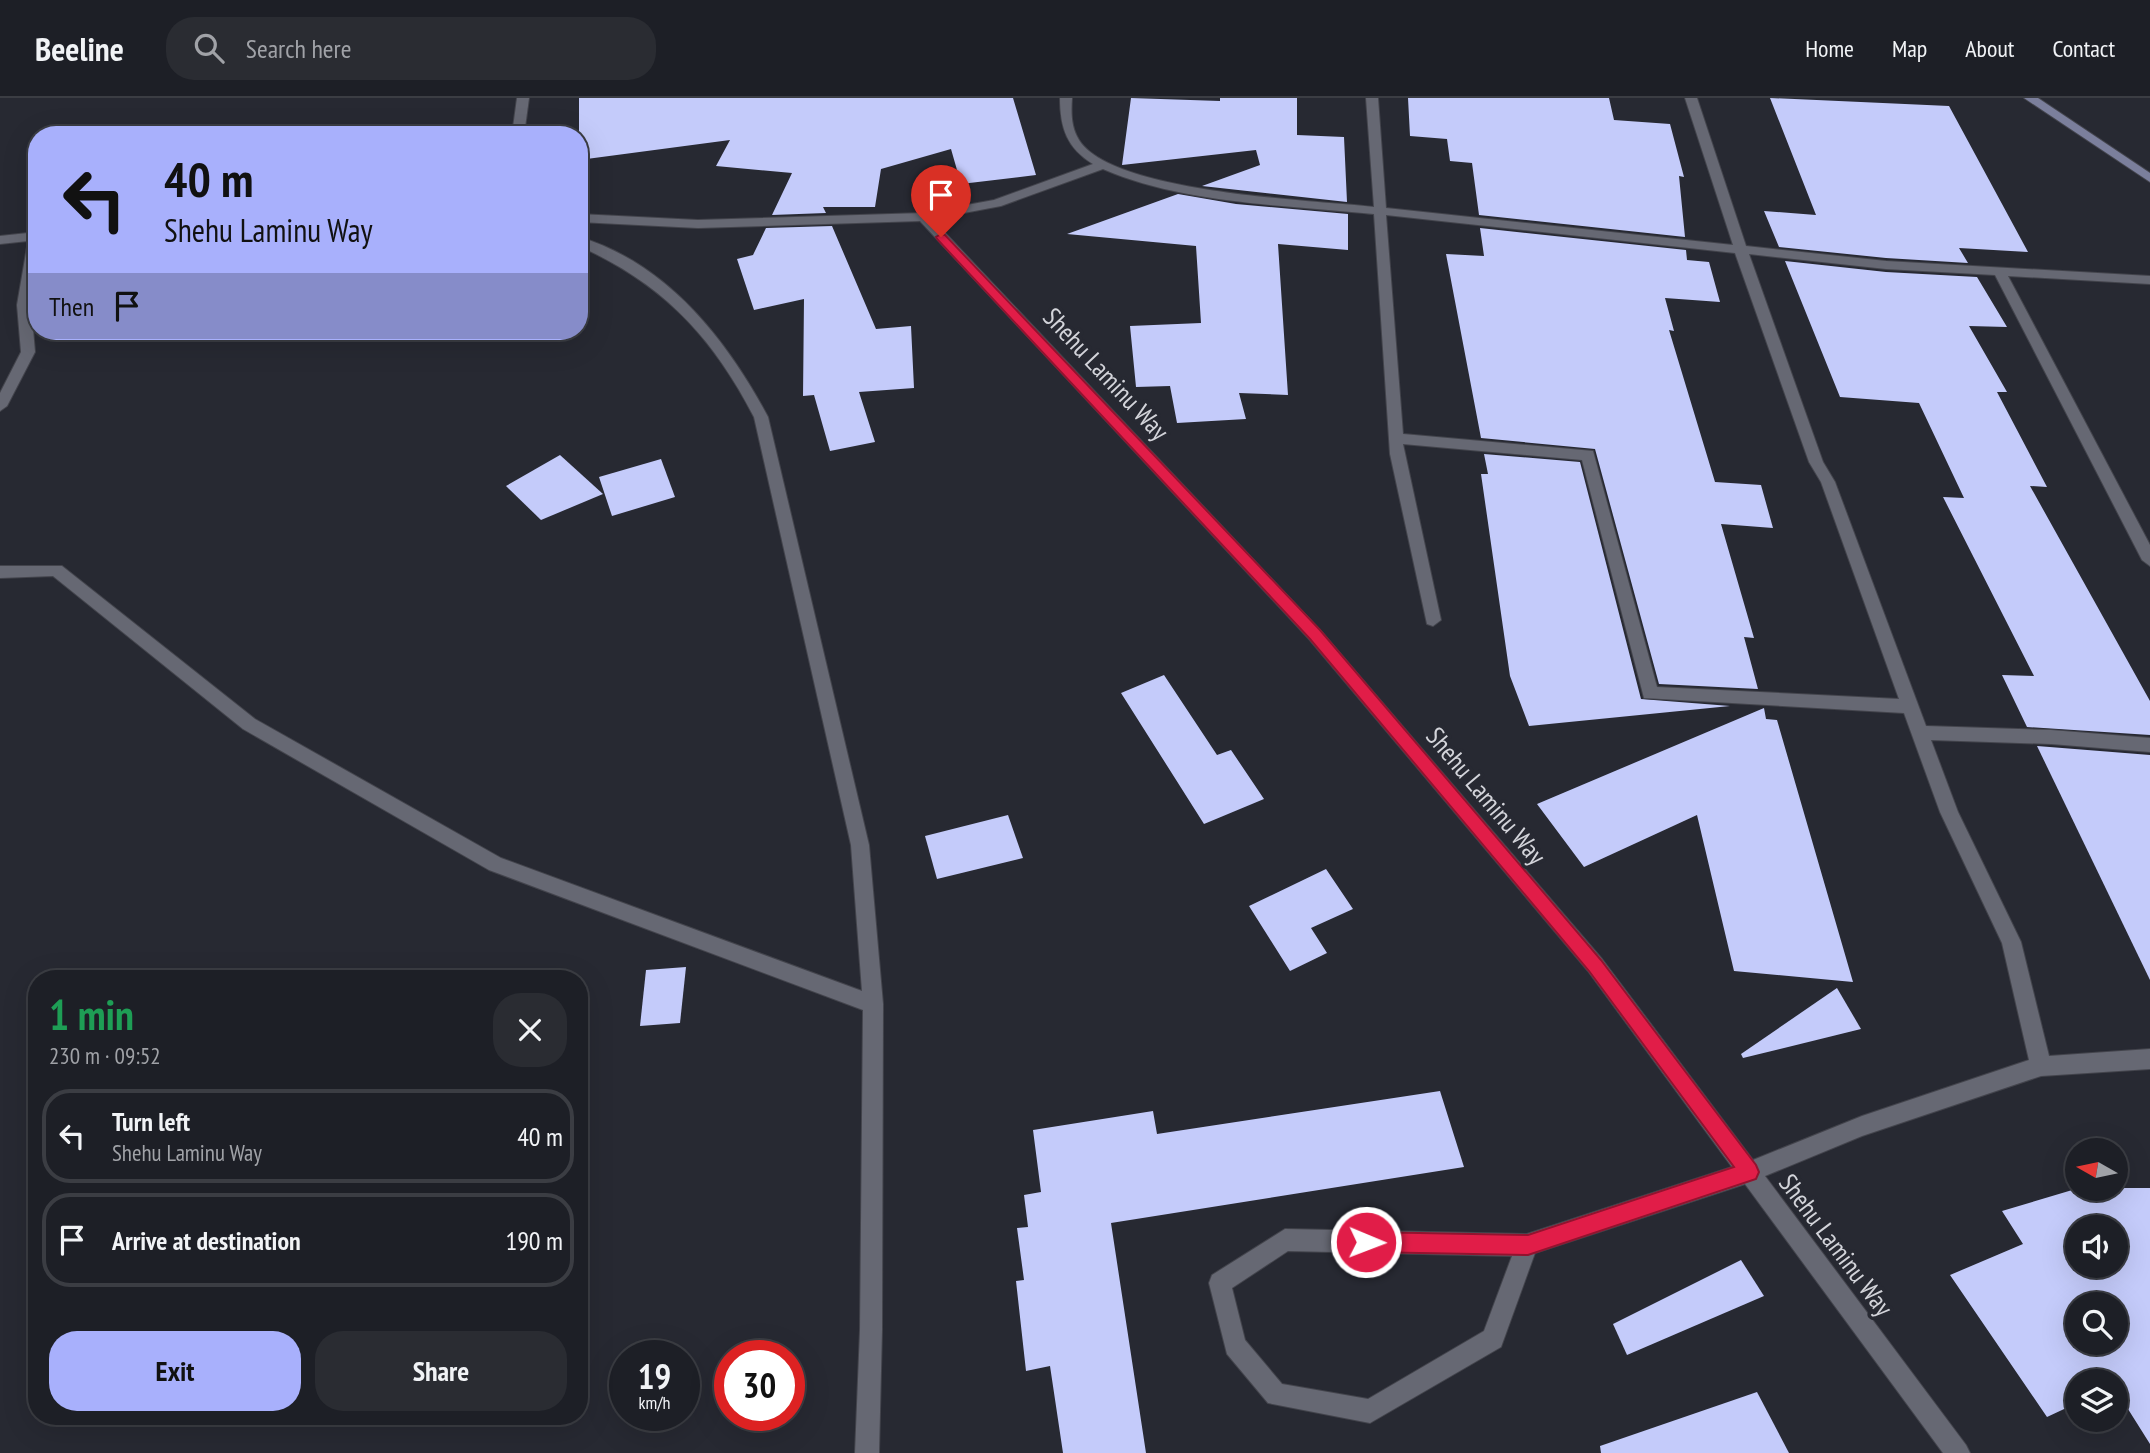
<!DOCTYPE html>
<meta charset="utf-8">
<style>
body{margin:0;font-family:"PT Sans Narrow",sans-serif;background:#2a2c32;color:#f1f3f6;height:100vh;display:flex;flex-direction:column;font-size:26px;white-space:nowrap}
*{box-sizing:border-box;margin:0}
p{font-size:23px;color:#a0a2a7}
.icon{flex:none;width:38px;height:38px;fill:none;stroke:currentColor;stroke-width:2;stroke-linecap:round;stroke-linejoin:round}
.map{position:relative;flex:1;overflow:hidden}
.details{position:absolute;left:28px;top:872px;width:560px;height:455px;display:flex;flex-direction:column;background:#1d1f26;border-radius:28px;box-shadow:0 7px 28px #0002,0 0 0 2px #3b3d43}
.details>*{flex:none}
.banner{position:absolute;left:28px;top:28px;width:560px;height:214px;border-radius:28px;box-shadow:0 7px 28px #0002,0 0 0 2px #3b3d43;background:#a8b0fc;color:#111;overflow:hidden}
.needle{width:46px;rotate:279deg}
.controls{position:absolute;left:2065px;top:1040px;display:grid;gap:14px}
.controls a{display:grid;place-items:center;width:63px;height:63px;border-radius:50%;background:#1d1f26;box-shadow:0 7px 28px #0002,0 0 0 2px #3b3d43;font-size:35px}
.speed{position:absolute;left:609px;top:1242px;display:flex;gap:14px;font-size:35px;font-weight:700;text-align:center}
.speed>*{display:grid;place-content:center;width:91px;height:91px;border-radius:50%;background:#1d1f26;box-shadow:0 7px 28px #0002,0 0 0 2px #3b3d43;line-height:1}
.speed small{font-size:18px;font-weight:400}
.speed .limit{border:10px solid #d22;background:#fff;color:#111}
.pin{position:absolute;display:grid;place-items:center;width:60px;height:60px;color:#fff;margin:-72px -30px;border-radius:50% 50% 50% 0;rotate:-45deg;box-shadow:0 0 7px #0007}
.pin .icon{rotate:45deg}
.me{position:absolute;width:77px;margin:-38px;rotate:91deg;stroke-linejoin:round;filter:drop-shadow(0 0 5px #0008)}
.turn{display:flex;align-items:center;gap:24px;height:147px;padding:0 21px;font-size:32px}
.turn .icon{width:91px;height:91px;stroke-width:2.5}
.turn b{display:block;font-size:49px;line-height:60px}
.then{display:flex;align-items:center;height:66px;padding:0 21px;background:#0003;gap:14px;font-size:26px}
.round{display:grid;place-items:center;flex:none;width:74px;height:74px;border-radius:28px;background:#2a2c32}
.headline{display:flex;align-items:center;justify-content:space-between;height:119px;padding:0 21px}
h1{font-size:42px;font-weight:700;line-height:52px;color:#1e9e55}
.cta{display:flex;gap:14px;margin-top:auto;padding:14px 21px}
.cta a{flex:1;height:80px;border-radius:28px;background:#a8b0fc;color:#111;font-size:28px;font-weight:700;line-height:80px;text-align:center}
.cta a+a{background:#2a2c32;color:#f1f3f6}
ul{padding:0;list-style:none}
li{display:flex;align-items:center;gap:21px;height:94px;margin:0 14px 10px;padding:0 7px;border:4px solid #3b3d43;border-radius:28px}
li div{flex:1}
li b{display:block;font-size:26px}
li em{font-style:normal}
header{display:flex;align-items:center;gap:42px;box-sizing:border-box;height:98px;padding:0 35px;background:#1d1f26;border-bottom:2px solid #3b3d43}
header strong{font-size:33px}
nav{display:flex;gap:38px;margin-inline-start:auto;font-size:24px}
.search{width:490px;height:63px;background:#2a2c32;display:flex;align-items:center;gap:18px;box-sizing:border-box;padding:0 24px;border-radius:28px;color:#a0a2a7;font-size:26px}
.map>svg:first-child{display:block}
</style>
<header>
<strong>Beeline</strong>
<div class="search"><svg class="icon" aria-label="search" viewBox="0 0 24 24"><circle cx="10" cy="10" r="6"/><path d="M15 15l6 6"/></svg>Search here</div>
<nav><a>Home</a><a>Map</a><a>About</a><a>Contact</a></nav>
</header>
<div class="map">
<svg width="2150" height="1355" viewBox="0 0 2150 1355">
<rect width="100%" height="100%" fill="#272932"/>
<g fill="#c4cbfa" fill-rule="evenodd">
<polygon points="579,0 1013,0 1036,77 961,86 951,51 881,71 875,109 823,109 826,115 772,117 792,75 716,68 730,42 579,62"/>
<polygon points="1131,0 1220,3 1220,0 1297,0 1297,37 1344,39 1347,104 1202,88 1260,67 1256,52 1122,67"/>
<polygon points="1408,0 1609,0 1614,22 1670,26 1684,79 1679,78 1685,139 1479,117 1472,65 1450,63 1447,41 1410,38"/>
<polygon points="1770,0 1949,8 2028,154 1959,150 1968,165 1886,160 1779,149 1764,113 1816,117"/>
<polygon points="1178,96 1236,106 1348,116 1348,152 1278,146 1288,297 1239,295 1246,321 1177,325 1170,288 1136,289 1130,228 1201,225 1196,148 1067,136"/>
<polygon points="832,128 876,231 911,228 914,290 859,294 875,344 830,353 814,297 803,298 804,201 754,212 737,161 753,157 766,130"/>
<polygon points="1480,130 1686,152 1687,162 1709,164 1720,204 1665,200 1674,233 1669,232 1715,384 1761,387 1773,430 1721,426 1754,540 1744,539 1758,591 1659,586 1595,351 1481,340 1446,156 1484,158"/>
<polygon points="1785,163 1886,174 1977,179 2007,229 1969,228 2007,294 1997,294 2047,389 2030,388 2150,603 2150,637 2027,629 2002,577 2034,578 1943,399 1964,400 1919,305 1840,299"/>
<polygon points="1484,356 1580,364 1641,601 1730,608 1529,628 1510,578 1481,376 1488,376"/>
<polygon points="560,357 603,396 541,422 506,388"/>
<polygon points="661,361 675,399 612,418 599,379"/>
<polygon points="1164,577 1217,657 1231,652 1264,701 1204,726 1121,595"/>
<polygon points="1764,610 1766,621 1777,622 1853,884 1734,873 1697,717 1584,769 1537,706"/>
<polygon points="2037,648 2150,657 2150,882"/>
<polygon points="1008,717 1023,760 937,781 925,738"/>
<polygon points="1326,771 1353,811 1311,830 1327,855 1290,873 1249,808"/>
<polygon points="686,869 680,925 640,928 646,872"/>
<polygon points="1837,890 1861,931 1743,960 1741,956"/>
<polygon points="1440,993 1464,1069 1111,1125 1146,1355 1063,1355 1050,1268 1026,1273 1016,1183 1024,1182 1017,1130 1028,1129 1024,1097 1041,1094 1033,1032 1153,1013 1157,1036"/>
<path d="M2079 1090H2150V1346L2116 1292V1283H2077V1305L2047 1319 1950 1177 2023 1146 2002 1113ZM2077 1129H2116V1167H2077ZM2077 1206H2116V1244H2077Z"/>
<polygon points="1741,1162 1764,1198 1627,1257 1613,1226"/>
<polygon points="1757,1294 1789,1355 1601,1355 1600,1348"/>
</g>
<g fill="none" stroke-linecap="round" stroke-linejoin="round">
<g stroke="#43444c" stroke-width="2">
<g id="street">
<polygon points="517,0 529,0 524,37 512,37"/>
<path d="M1060 0H1072C1071 15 1071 29 1079 42 1112 95 1311 102 1374 109L1366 0H1378L1386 110 1733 147 1685 0H1697L1746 148 1886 163 2150 178V186L2008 178 2150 447V468L2142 462 1995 177 1886 171 1749 156 1823 364 1835 384 1926 628 2051 632 2150 640V654L2051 646 1931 642 1958 714 2021 844 2049 958 2150 951V971L2041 978 1862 1038 1765 1078 1966 1347 1970 1355H1943L1745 1086 1535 1155 1501 1249 1370 1325 1268 1305 1227 1256 1209 1185 1212 1177 1285 1131 1527 1136 1732 1069 1588 873 1309 541 920 123 698 130 579 124V116L698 122 923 115 994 102 1093 66C1067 50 1060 30 1060 0ZM1103 71C1184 106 1286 107 1374 116L1390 356 1427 526 1433 528 1441 522 1403 346 1582 362 1644 600 1904 615 1940 714 2002 845 2029 962 1862 1018 1753 1062 1602 861 1321 533 932 121 1001 108ZM1386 117 1735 155 1809 364 1821 384 1899 601 1657 589 1593 353 1403 336ZM1288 1153 1512 1158 1484 1233 1368 1301 1282 1286 1245 1242 1232 1190Z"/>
<polygon points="37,134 37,167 31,207 35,254 7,308 0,313 0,295 21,254 17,207 28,143 0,146 0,138"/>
<path d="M579 139C667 165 727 242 768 319L869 747 883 906 882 1232 879 1355H855L860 1232 863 912 489 772 243 631 53 478 0 480V468H62L255 621 501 760 862 893 851 747 754 319C712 238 663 186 579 148Z"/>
</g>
</g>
<g stroke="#43444c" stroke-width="2">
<polygon id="secondary" points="2024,0 2038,0 2150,75 2150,84"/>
</g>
<use href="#street" fill="#666873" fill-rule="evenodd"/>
<use href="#secondary" fill="#7b7f9c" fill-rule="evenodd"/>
</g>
<polygon fill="#e11d48" stroke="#92132f" stroke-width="2" points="941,136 945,137 1320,532 1601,862 1756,1067 1759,1074 1756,1081 1528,1157 1366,1154 1359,1151 1356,1144 1359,1137 1366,1134 1528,1137 1734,1069 1589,873 1310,541 937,141 936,139"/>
<g text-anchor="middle" stroke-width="7" stroke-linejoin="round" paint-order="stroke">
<g font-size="26" fill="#d3d4da" stroke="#272932">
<text transform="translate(1106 276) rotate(47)" y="9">Shehu Laminu Way</text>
<text transform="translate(1486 698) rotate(50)" y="9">Shehu Laminu Way</text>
<text transform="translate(1836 1147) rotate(53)" y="9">Shehu Laminu Way</text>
</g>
</g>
</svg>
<div class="controls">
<a><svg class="needle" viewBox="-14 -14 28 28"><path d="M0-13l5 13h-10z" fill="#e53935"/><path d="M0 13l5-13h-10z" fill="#a0a2a7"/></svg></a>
<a><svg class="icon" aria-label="sound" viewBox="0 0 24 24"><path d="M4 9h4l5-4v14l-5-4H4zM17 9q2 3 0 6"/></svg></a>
<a><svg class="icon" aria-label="search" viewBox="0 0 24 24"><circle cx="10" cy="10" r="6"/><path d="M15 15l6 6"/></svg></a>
<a><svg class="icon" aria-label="layers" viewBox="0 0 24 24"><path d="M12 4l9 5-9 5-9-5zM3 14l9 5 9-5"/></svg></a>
</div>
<div class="speed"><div>19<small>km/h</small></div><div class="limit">30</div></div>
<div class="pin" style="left:941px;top:139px;background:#d93025"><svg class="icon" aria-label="arrive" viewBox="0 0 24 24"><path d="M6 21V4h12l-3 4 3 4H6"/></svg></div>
<svg class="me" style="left:1366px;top:1144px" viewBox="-20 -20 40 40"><circle r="17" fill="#e11d48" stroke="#fff" stroke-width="3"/><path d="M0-11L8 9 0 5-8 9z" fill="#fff"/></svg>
<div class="banner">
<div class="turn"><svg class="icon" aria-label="left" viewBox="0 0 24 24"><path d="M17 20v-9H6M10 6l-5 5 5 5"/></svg><div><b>40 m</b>Shehu Laminu Way</div></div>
<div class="then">Then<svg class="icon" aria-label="arrive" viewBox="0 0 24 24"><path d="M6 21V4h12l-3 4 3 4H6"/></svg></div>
</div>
<section class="details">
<div class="headline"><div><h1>1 min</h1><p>230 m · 09:52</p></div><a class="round"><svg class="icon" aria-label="close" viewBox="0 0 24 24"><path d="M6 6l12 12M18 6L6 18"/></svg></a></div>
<ul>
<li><svg class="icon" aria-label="left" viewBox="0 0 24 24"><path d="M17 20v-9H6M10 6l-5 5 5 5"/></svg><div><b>Turn left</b><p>Shehu Laminu Way</p></div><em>40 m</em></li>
<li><svg class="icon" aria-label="arrive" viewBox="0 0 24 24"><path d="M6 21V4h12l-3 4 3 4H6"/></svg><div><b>Arrive at destination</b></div><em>190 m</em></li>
</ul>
<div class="cta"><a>Exit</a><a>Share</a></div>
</section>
</div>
